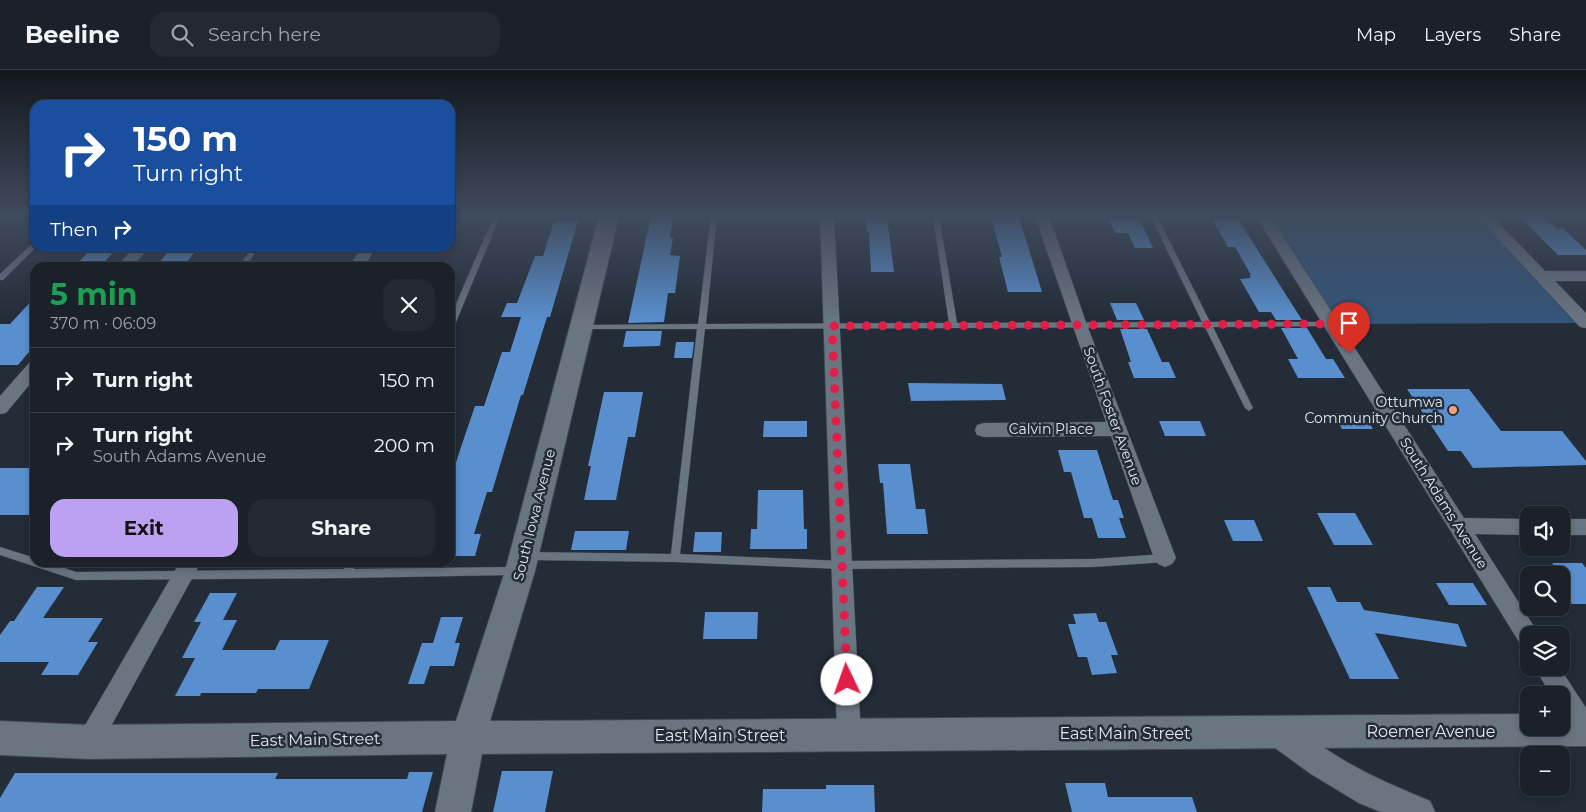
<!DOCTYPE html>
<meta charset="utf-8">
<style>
body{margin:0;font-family:Montserrat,sans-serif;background:#232931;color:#f1f3f6;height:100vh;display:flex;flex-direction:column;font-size:19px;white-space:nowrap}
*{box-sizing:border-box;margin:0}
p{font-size:16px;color:#9fa3a8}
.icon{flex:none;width:28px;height:28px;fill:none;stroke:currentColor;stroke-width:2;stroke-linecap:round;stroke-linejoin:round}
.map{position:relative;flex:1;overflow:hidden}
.sheet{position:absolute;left:30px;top:192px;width:425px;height:305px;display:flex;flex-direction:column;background:#1a2129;border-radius:15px;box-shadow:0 2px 8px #0003,0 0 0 1px #383e46}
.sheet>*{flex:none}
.hud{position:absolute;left:30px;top:30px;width:425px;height:152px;border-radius:15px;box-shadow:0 2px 8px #0003,0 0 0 1px #383e46;background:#1a4fa0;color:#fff;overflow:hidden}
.controls{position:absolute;left:1520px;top:436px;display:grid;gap:10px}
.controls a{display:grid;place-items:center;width:50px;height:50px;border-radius:10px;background:#1a2129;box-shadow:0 2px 8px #0003,0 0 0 1px #383e46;font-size:25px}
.pin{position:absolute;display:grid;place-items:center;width:42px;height:42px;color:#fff;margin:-51px -21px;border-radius:50% 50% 50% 0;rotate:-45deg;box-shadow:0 0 5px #0007}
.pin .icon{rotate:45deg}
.me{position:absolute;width:55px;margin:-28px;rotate:357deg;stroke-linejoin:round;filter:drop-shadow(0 0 4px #0008)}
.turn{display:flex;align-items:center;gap:18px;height:105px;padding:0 20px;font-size:22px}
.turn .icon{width:65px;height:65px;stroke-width:2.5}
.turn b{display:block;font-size:35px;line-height:42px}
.then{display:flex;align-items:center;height:48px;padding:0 20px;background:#0003;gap:10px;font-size:19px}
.round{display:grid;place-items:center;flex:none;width:52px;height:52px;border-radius:15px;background:#232931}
.overview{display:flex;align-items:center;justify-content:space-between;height:85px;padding:0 20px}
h1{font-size:30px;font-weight:700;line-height:38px;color:#1e9e55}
.cta{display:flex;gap:10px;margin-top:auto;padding:10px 20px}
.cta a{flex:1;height:58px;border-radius:15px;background:#bca0f2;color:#111;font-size:20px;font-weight:700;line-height:58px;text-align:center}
.cta a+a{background:#232931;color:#f1f3f6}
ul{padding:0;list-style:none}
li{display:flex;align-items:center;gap:15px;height:65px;padding:0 20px;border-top:1px solid #383e46}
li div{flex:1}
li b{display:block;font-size:19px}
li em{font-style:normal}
header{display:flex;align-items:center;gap:30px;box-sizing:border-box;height:70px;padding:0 25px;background:#1a2129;border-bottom:1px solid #383e46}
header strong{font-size:24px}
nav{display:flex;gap:28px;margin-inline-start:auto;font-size:18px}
.search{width:350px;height:45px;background:#232931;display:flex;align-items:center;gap:12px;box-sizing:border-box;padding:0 18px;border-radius:15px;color:#9fa3a8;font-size:19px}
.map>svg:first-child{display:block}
</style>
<header>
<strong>Beeline</strong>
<div class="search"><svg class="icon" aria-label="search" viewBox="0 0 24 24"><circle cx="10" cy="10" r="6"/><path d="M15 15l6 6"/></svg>Search here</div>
<nav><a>Map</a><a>Layers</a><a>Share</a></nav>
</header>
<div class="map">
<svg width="1586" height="742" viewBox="0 0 1586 742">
<rect width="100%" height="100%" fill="#232c37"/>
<polygon fill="#34547a" points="1263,146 1484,146 1586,253 1331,254"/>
<g fill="#598fce">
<polygon points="651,146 673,146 670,168 673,168 670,185 680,186 675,223 668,223 664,252 628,253"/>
<polygon points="1519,146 1543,146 1557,159 1564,159 1586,180 1586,185 1558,185"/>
<polygon points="866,147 887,147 894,202 871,202 869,162 867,162"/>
<polygon points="991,147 1019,147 1042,222 1008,222 999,187 1002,187"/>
<polygon points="1108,148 1139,148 1153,178 1135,178 1128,163 1115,163"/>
<polygon points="1212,149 1238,149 1302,250 1276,250 1271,242 1259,242 1240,209 1251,208 1249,205 1251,205 1235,177 1228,177"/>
<polygon points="554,151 578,151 550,247 547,247 523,325 521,325 492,422 487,422 474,464 481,464 475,486 450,486 450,412 460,380 475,336 484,336 502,282 510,282 521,247 501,247 507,233 517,233 535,186 543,186"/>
<polygon points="92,178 117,178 99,198 73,198"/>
<polygon points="171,178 198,178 182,198 155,198"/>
<polygon points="35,227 35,275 18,295 0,295 0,254 10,254"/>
<polygon points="1110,233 1136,233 1144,250 1117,250"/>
<polygon points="1281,258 1307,258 1326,289 1333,289 1345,308 1298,308 1288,289 1298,289"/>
<polygon points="1120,259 1147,259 1162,292 1169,292 1176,308 1134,308 1128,292 1131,292"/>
<polygon points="626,261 662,261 660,276 623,277"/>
<polygon points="676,272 694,272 692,288 674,288"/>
<polygon points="908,313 1002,314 1006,330 911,331"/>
<polygon points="1407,319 1469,319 1501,361 1562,361 1586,391 1586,395 1473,398 1461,381 1448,381"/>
<polygon points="604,322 643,322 635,367 628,367 616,430 584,430 591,396 588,396"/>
<polygon points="1333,343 1363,343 1373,359 1342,359"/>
<polygon points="764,351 807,351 807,367 763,367"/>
<polygon points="1159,351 1200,351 1206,366 1165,366"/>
<polygon points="1058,380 1097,380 1113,430 1118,430 1124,448 1119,448 1126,468 1098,468 1092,448 1084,448 1071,402 1064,402"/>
<polygon points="878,394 910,394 916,439 925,439 928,464 887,464 883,413 880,413"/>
<rect x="0" y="398" width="35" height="47"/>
<polygon points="758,420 803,420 804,459 807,459 807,479 750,479 751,459 757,459"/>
<polygon points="1317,443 1355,443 1373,475 1334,475"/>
<polygon points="1224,450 1254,450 1263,471 1233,471"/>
<polygon points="575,461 629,461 626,480 571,480"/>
<polygon points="695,462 722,462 721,482 693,482"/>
<polygon points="1552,493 1582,493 1586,498 1586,534 1572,534 1561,518 1561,505"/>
<polygon points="1436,513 1473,513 1487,535 1449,535"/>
<polygon points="37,517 64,517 43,548 103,548 88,572 98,572 78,605 41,605 49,592 0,592 0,565 10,551 14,551"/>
<polygon points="1307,517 1330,517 1337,532 1360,532 1364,540 1458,554 1467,577 1375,563 1399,609 1350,609"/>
<polygon points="210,523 237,523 223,550 237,550 222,580 275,580 280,570 329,570 309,619 258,619 256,623 201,623 200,626 175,626 195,588 182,588 201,552 194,552"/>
<polygon points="705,542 758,542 757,569 703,569"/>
<polygon points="1096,543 1099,552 1106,552 1118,585 1111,585 1117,603 1092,605 1087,587 1078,587 1068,554 1076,554 1073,544"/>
<polygon points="441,547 463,547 455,573 460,573 454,596 430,596 424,614 408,614 422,573 433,573"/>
<polygon points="502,701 553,701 545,742 493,742"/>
<polygon points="409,702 433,702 422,742 0,742 0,728 15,703 278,703 275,709 407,709"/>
<polygon points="1065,713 1105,713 1108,727 1192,727 1197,742 1072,742"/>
<polygon points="826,715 874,715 875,742 762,742 763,719 826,719"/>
</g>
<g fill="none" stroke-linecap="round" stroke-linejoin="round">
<g stroke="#3f4750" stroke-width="1">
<g id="service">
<polygon points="494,146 500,146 454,257 450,259 450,248"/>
<polygon points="711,146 717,146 706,254 949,253 933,146 939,146 957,253 1202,252 1151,147 1157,146 1210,252 1331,252 1335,254 1331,256 1213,257 1253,338 1249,341 1245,338 1205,257 705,259 680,484 842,491 1093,489 1165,484 1168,485 1170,488 1168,491 1165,492 1093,497 842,499 675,492 528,490 525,489 523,486 525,483 528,482 671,484 697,259 581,259 577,257 581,255 698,254"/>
<polygon points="35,172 35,178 3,210 0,210 0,204 33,173"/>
<polygon points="252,178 258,178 245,198 238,198"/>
<polygon points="0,477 35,488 35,492 47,492 76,502 344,499 346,492 356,492 354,499 515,497 519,498 520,501 519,504 515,505 347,508 76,510 0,485"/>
</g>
</g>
<g stroke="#3f4750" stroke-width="1">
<g id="minor">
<polygon points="820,146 834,146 861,665 858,673 849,677 840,673 837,665"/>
<polygon points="1035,146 1049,146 1087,255 1176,488 1172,494 1165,497 1158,494 1154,488 1111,366 984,367 977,365 975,360 977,355 984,353 1106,352"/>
<polygon points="1256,146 1270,146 1464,448 1529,449 1529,465 1475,464 1537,561 1539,565 1529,565 1529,578 1521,575"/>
<polygon points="1477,146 1492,146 1545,201 1586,201 1586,211 1555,211 1586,243 1586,258 1580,257"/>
<polygon points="133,178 148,178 132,198 116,198"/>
<polygon points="361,178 375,178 364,198 349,198"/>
<polygon points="35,291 35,308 6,343 0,344 0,326 29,293"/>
<rect x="1561" y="449" width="25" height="16"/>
<polygon points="180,492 201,492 98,680 89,684 80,680 77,672 80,664"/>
<polygon points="1535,598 1560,598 1586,638 1586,671 1577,667 1561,641 1561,625 1551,625"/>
</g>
</g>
<g stroke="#3f4750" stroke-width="2">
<path id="tertiary" d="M1277 648C1297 656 1314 672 1332 683 1363 703 1396 717 1430 731L1435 742H1381L1359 733 1311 704 1267 672 1262 662 1267 652Z"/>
</g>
<g stroke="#3f4750" stroke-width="2">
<polygon id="secondary" points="599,146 619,146 535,501 490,651 1529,644 1529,658 1561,658 1561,644 1586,644 1586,676 482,684 471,742 435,742 447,684 89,689 0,685 0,651 89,655 456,651 505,501"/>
</g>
<use href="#service" fill="#6a7582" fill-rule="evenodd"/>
<use href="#minor" fill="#6a7582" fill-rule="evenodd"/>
<use href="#tertiary" fill="#6a7582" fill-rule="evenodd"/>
<use href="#secondary" fill="#6a7582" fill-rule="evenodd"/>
</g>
<linearGradient id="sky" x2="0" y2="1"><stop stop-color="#13181e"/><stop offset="0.58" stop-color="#3f4b5e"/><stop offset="1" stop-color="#3f4b5e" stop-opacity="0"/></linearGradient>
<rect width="1586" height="250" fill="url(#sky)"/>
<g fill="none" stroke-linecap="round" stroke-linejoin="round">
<polyline stroke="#e11d48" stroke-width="9" stroke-dasharray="0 16.2" points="847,610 832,256 1331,254 1349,283"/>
</g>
<circle fill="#f2a07f" stroke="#232c37" stroke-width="2" cx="1453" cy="340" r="5"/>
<g text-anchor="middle" stroke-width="5" stroke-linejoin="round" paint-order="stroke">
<g font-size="14" fill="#e2e8ef" stroke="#232c37" text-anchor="end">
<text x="1443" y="337">Ottumwa<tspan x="1443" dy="16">Community Church</tspan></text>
</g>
<g font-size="14" fill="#e2e8ef" stroke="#232c37">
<text transform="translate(1113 346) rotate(70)" y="5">South Foster Avenue</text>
<text x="1051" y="364">Calvin Place</text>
<text transform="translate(1444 433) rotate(58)" y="5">South Adams Avenue</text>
<text transform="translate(534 445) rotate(-76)" y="5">South Iowa Avenue</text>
</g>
<g font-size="16" fill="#e2e8ef" stroke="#232c37">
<text x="1431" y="667">Roemer Avenue</text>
<text x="1125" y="669">East Main Street</text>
<text x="720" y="671">East Main Street</text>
<text transform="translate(315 669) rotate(-1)" y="6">East Main Street</text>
</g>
</g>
</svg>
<div class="controls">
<a><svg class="icon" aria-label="sound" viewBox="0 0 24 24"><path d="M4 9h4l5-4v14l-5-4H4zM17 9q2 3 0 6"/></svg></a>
<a><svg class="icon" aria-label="search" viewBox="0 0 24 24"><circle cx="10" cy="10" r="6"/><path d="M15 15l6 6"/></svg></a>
<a><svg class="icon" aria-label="layers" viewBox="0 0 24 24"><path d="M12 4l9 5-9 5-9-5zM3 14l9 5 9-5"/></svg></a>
<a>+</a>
<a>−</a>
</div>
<div class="pin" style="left:1349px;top:283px;background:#d93025"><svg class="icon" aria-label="arrive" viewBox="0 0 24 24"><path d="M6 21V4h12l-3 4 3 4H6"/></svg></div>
<svg class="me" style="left:847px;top:610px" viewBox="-20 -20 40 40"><circle r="19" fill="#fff"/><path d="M0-13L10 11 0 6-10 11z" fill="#e11d48"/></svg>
<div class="hud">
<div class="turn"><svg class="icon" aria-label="right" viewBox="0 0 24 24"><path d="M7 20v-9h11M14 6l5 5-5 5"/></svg><div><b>150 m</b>Turn right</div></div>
<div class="then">Then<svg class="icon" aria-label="right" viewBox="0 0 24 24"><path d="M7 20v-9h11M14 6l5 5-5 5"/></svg></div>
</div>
<section class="sheet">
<div class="overview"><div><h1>5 min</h1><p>370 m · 06:09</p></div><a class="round"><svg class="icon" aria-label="close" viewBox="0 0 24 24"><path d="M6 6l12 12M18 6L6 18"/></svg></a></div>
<ul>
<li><svg class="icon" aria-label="right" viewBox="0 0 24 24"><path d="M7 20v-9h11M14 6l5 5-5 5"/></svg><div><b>Turn right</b></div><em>150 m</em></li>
<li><svg class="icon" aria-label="right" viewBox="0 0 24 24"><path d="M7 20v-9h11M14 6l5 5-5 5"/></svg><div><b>Turn right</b><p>South Adams Avenue</p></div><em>200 m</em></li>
</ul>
<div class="cta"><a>Exit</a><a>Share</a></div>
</section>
</div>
